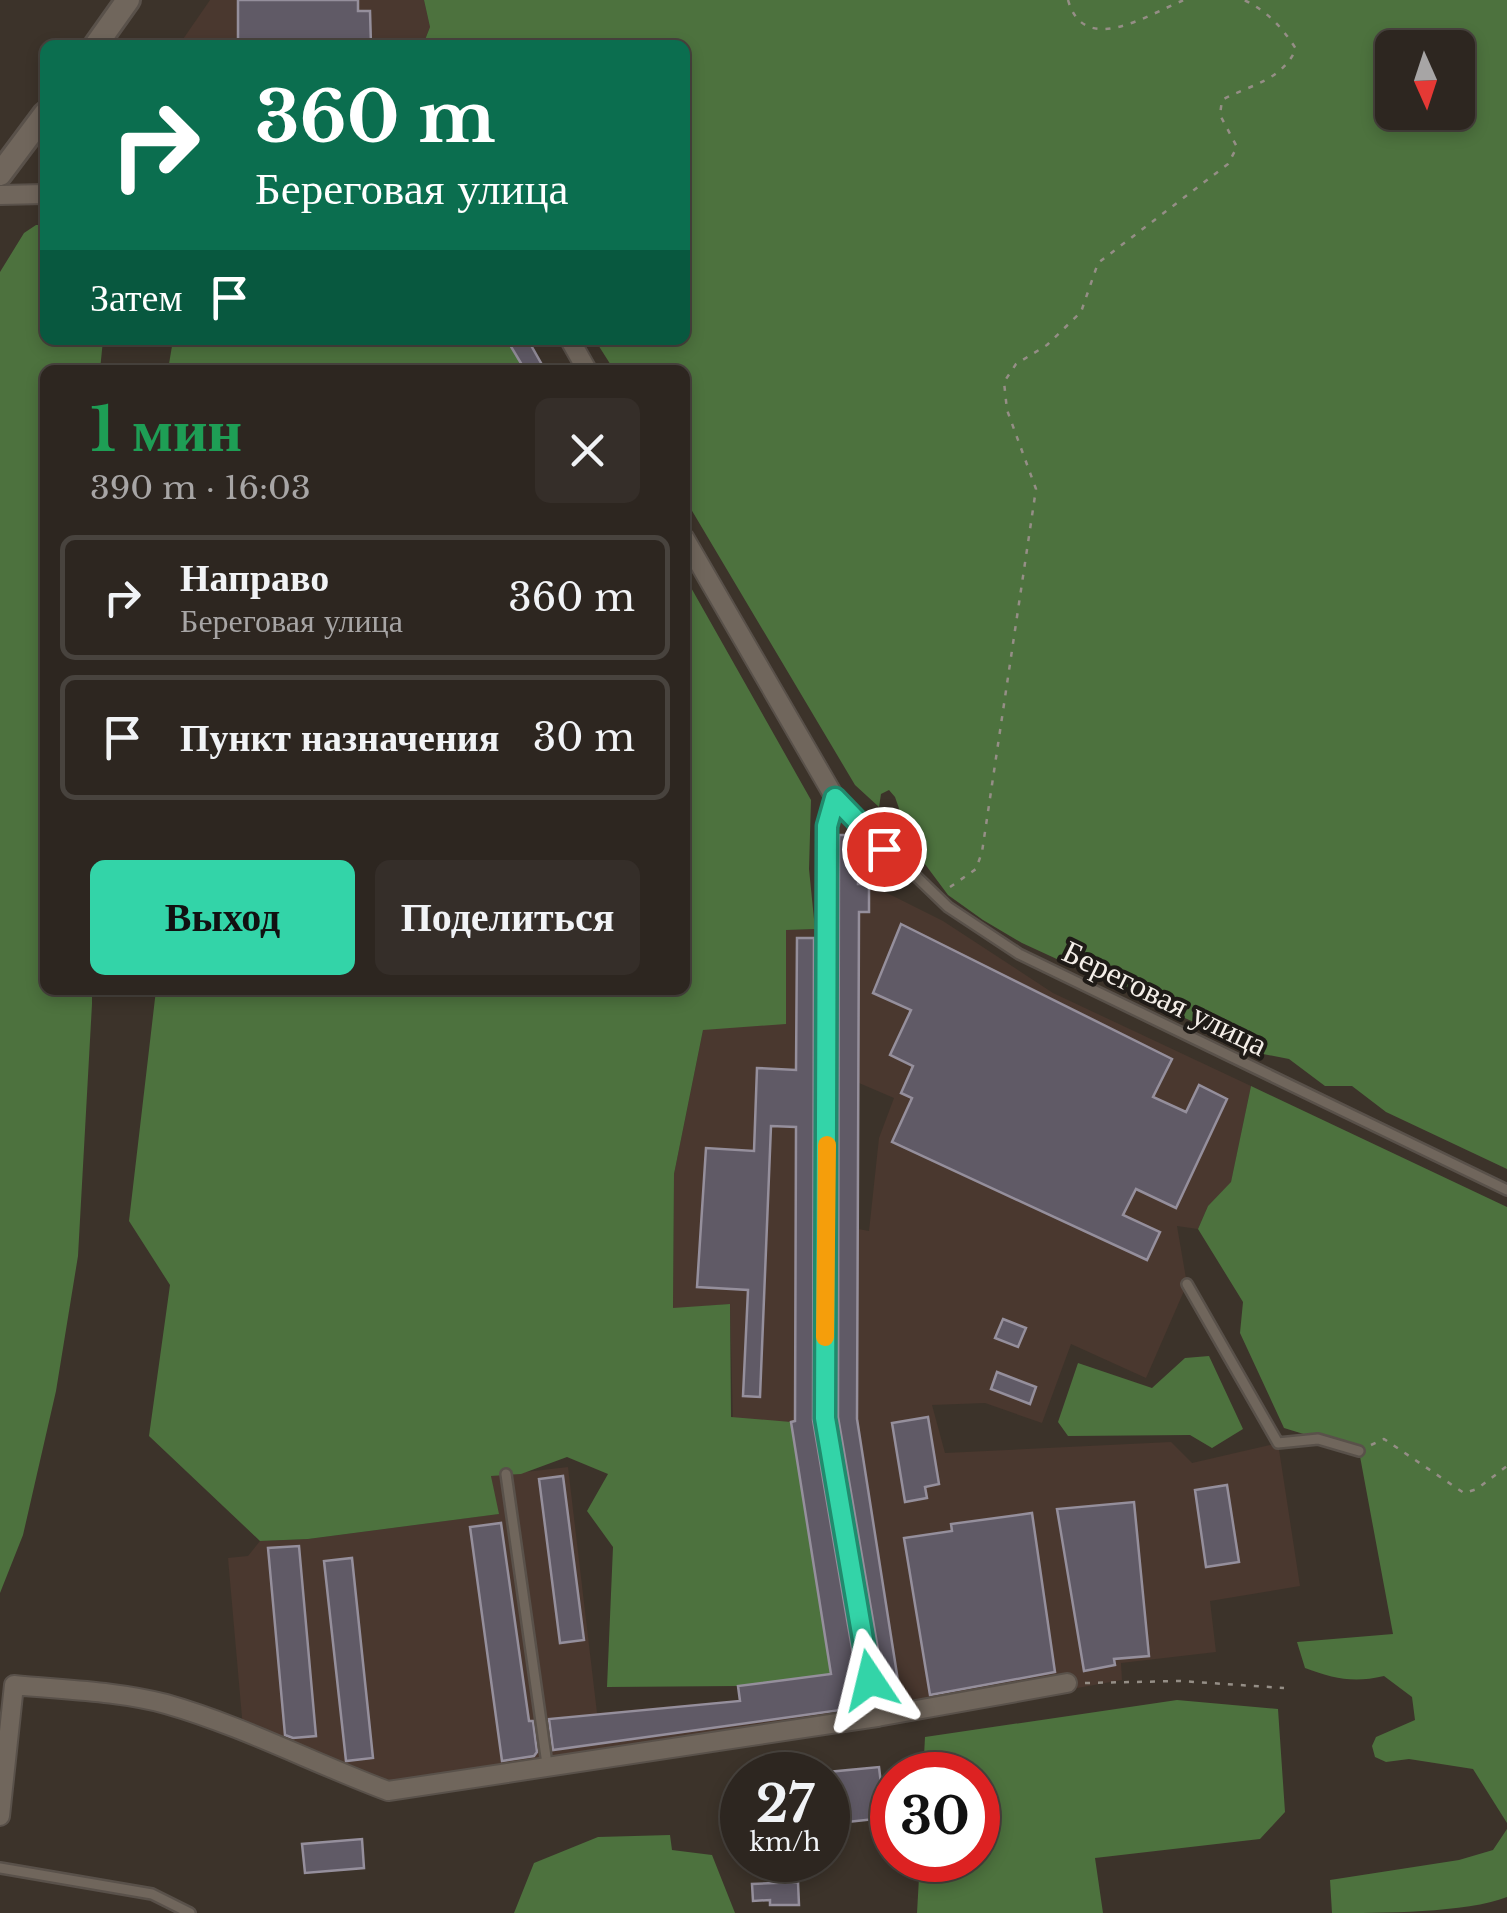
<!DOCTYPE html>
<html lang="ru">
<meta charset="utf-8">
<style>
body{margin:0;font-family:"Libre Baskerville",serif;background:#352e29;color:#f1f3f6;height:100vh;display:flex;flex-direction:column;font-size:38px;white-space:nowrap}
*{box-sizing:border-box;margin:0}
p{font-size:32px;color:#a7a5a5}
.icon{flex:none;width:55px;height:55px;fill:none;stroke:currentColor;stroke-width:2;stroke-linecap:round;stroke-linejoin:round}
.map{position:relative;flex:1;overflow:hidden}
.drawer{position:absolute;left:40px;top:365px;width:650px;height:630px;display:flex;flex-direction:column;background:#2d2620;border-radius:15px;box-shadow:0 5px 15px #0003,0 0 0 2px #48433e}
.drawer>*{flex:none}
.top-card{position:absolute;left:40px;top:40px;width:650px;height:305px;border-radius:15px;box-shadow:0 5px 15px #0003,0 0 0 2px #48433e;background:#0b6e4f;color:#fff;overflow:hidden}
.needle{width:65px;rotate:177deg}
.fabs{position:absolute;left:1375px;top:30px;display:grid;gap:20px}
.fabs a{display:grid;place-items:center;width:100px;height:100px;border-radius:15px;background:#2d2620;box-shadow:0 5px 15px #0003,0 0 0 2px #48433e;font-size:50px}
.speed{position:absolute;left:720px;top:1752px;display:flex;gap:20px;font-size:50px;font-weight:700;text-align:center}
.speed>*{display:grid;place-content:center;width:130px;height:130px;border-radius:50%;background:#2d2620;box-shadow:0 5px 15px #0003,0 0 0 2px #48433e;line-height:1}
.speed small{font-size:25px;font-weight:400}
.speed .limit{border:15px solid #d22;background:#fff;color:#111}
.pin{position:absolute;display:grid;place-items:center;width:85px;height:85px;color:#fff;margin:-42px;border:5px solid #fff;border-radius:50%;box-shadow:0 2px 10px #0007}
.me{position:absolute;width:110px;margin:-55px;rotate:350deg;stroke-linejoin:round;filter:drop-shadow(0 0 8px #0008)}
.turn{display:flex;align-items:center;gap:35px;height:210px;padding:0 50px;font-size:45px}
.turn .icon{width:130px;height:130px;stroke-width:2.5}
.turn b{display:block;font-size:70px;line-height:85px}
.then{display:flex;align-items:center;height:95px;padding:0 50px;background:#0003;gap:20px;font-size:38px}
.round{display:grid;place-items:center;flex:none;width:105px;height:105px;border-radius:15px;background:#352e29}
.summary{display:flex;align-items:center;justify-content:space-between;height:170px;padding:0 50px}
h1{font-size:60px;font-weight:700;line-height:75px;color:#1e9e55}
.action{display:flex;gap:20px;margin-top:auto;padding:20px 50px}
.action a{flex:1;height:115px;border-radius:15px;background:#33d4a8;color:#111;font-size:40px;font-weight:700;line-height:115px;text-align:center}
.action a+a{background:#352e29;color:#f1f3f6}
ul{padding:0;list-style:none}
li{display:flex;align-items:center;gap:30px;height:125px;margin:0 20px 15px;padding:0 30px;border:5px solid #48433e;border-radius:15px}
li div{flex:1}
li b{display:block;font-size:38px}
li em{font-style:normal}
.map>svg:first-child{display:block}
</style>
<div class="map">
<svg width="1507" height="1913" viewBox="0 0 1507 1913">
<rect width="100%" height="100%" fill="#3c332a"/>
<g fill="#4a382f" fill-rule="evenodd">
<polygon points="210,0 424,0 430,27 423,45 179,45"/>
<path d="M835 798 858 822 859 884H869L943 921 1053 993 1251 1086 1231 1183 1208 1206 1198 1229 1177 1226 1187 1284 1146 1378 1071 1344 1042 1423 985 1403 932 1405 945 1453 1171 1442 1192 1463 1278 1443 1300 1586 1210 1601 1216 1652 1121 1663 1122 1680 905 1719 388 1791 243 1729 228 1558 248 1556 260 1541 308 1539 498 1514 491 1476 568 1467 597 1713 740 1700 730 1304 673 1309 674 1174 703 1030 786 930 815 929 816 1418ZM859 1083 894 1098 879 1138 869 1231 858 1229Z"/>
</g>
<g fill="#4d723e" fill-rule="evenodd">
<path d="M424 0H1507V1169L1386 1112 1352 1086H1325L1289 1059 1263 1054 1022 943 983 920 948 895 913 848 895 797 889 790 881 794 879 807 855 785 685 499V370H614L595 340H685V45H423L430 27ZM1392 48H1458V112H1392Z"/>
<polygon points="36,225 45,225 45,340 103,340 100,370 45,370 45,990 92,990 92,1004 78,1256 56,1391 23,1535 0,1593 0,272 24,233"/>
<polygon points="173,340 507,340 525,370 168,370"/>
<polygon points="685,577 811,800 809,869 815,929 786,930 786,1024 703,1030 674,1174 673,1308 730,1304 731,1417 791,1422 831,1674 738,1686 607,1687 613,1547 587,1511 608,1474 567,1457 521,1474 491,1476 499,1514 308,1539 260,1541 149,1436 170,1285 129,1221 156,990 685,990"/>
<path d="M1251 1086 1507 1207V1823L1473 1769 1409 1759 1386 1762 1375 1757 1372 1746 1376 1737 1415 1720 1412 1697 1384 1676C1354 1683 1334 1679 1305 1668L1297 1642 1393 1634 1359 1451 1284 1428 1240 1333 1243 1302 1198 1229 1208 1206 1231 1182Z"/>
<polygon points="1209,1356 1243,1429 1212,1448 1190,1435 1068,1436 1058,1422 1078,1363 1152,1388 1185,1358"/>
<polygon points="1177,1700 1278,1709 1285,1812 1260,1839 1095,1858 1103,1913 917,1913 920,1860 978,1860 978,1775 923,1775 925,1737"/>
<path d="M1507 1829V1897C1467 1913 1380 1913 1332 1913L1330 1880 1459 1860 1493 1850Z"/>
<polygon points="670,1835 672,1850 712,1855 735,1913 514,1913 534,1863 598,1837"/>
</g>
<g fill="#605a66" stroke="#958f9c" stroke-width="2.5">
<polygon points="238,0 358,0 358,11 370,11 371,45 238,45"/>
<polygon points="507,340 528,340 545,370 525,370"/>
<polygon points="839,835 859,835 858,884 869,884 869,912 859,912 857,1419 901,1700 887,1702 838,1417"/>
<polygon points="901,924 1172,1059 1153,1097 1186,1112 1199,1085 1227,1099 1176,1208 1136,1189 1123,1215 1160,1232 1147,1260 892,1142 912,1098 901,1093 913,1066 890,1055 911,1010 873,993"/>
<polygon points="797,938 814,938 813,1420 862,1707 553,1750 549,1719 740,1701 738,1686 831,1674 791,1422 795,1421 796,1127 771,1126 760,1397 743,1396 748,1290 697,1287 706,1148 754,1151 757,1068 796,1070"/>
<polygon points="1003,1319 1026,1328 1018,1347 995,1338"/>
<polygon points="997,1372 1036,1387 1030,1404 991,1389"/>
<polygon points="928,1417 939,1484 925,1487 927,1498 905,1502 892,1423"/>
<polygon points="563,1476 584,1640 560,1643 539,1479"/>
<polygon points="1227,1485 1239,1562 1206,1567 1195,1490"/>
<polygon points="1134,1502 1149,1656 1114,1659 1115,1665 1084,1671 1057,1509"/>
<polygon points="1032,1513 1055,1672 930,1695 904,1538 952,1531 951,1524"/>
<polygon points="501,1523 529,1721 533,1721 537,1752 534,1756 502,1761 470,1527"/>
<polygon points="299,1546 316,1736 293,1738 285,1735 268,1548"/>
<polygon points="352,1558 373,1758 346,1761 324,1561"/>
<polygon points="879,1767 885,1818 828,1824 828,1772"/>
<polygon points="362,1839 364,1868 305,1873 302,1844"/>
<polygon points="798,1882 799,1905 770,1905 770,1900 753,1901 752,1884"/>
</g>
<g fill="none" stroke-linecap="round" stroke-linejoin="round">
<g stroke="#59514a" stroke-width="14">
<g id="service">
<polyline points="835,798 948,907 1019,954 1507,1190"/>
<polyline points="1187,1284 1278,1443 1318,1439 1359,1451"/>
<polyline points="506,1474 547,1764"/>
<polyline points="0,1868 152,1894 190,1913"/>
</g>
</g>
<g stroke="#59514a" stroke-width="22">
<g id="minor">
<polyline points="0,195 45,194"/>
<polyline points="570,340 587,370"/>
<polyline points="685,539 835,798 827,826 825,1418 877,1717 1067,1683"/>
<path d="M0 1816 14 1685C64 1690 117 1691 166 1704 243 1726 313 1763 388 1791L877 1717"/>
</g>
</g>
<g stroke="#59514a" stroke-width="28">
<g id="tertiary">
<polyline points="96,45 128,0"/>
<polyline points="0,174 45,114"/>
</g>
</g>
<g stroke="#958e86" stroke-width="2.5" stroke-dasharray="5 8" stroke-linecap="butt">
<path d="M1068 0C1084 57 1147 15 1184 0"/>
<path d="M950 887 976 869 982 852 1036 489 1007 410 1004 382 1016 364 1047 345 1081 312 1098 263 1228 164 1237 147 1220 115 1222 100C1252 84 1281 81 1296 49 1282 27 1267 11 1244 0"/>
<polyline points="1371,1445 1384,1439 1464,1493 1477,1489 1507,1466"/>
<polyline points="1085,1683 1180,1681 1284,1688"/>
</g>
<use href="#service" stroke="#70665c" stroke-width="9"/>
<use href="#minor" stroke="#70665c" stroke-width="18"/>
<use href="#tertiary" stroke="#70665c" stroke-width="22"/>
</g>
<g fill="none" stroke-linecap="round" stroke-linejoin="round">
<g stroke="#218a6d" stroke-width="25">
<polyline id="route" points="870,1680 825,1418 827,826 835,798 884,849"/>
</g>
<use href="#route" stroke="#33d4a8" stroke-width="18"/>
<polyline stroke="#f59e0b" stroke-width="18" points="825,1337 827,1145"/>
</g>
<g text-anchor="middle" stroke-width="8" stroke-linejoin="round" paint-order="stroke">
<g font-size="32" fill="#f4eee8" stroke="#1f1b17">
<text transform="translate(1165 998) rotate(26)" y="11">Береговая улица</text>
</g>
</g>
</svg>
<div class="fabs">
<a><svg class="needle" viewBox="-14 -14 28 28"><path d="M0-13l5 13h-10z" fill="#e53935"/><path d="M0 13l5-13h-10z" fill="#a7a5a5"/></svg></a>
</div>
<div class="speed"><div>27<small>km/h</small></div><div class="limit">30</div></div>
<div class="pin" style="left:884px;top:849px;background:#d93025"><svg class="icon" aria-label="arrive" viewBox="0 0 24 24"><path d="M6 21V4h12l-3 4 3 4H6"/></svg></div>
<svg class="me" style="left:870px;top:1680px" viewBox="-20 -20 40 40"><path d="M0-17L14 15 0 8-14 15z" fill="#33d4a8" stroke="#fff" stroke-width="4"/></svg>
<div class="top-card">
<div class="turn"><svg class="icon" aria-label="right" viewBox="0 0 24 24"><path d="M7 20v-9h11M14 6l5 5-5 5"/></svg><div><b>360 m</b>Береговая улица</div></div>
<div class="then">Затем<svg class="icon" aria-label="arrive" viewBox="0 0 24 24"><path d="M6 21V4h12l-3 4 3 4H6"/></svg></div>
</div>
<section class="drawer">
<div class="summary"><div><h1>1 мин</h1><p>390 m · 16:03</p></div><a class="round"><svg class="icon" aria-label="close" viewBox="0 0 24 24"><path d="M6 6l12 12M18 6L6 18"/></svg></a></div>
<ul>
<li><svg class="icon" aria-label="right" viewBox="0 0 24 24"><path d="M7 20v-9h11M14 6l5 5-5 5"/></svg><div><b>Направо</b><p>Береговая улица</p></div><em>360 m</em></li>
<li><svg class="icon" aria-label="arrive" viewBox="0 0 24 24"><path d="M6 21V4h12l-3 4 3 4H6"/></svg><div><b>Пункт назначения</b></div><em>30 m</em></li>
</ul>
<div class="action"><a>Выход</a><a>Поделиться</a></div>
</section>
</div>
